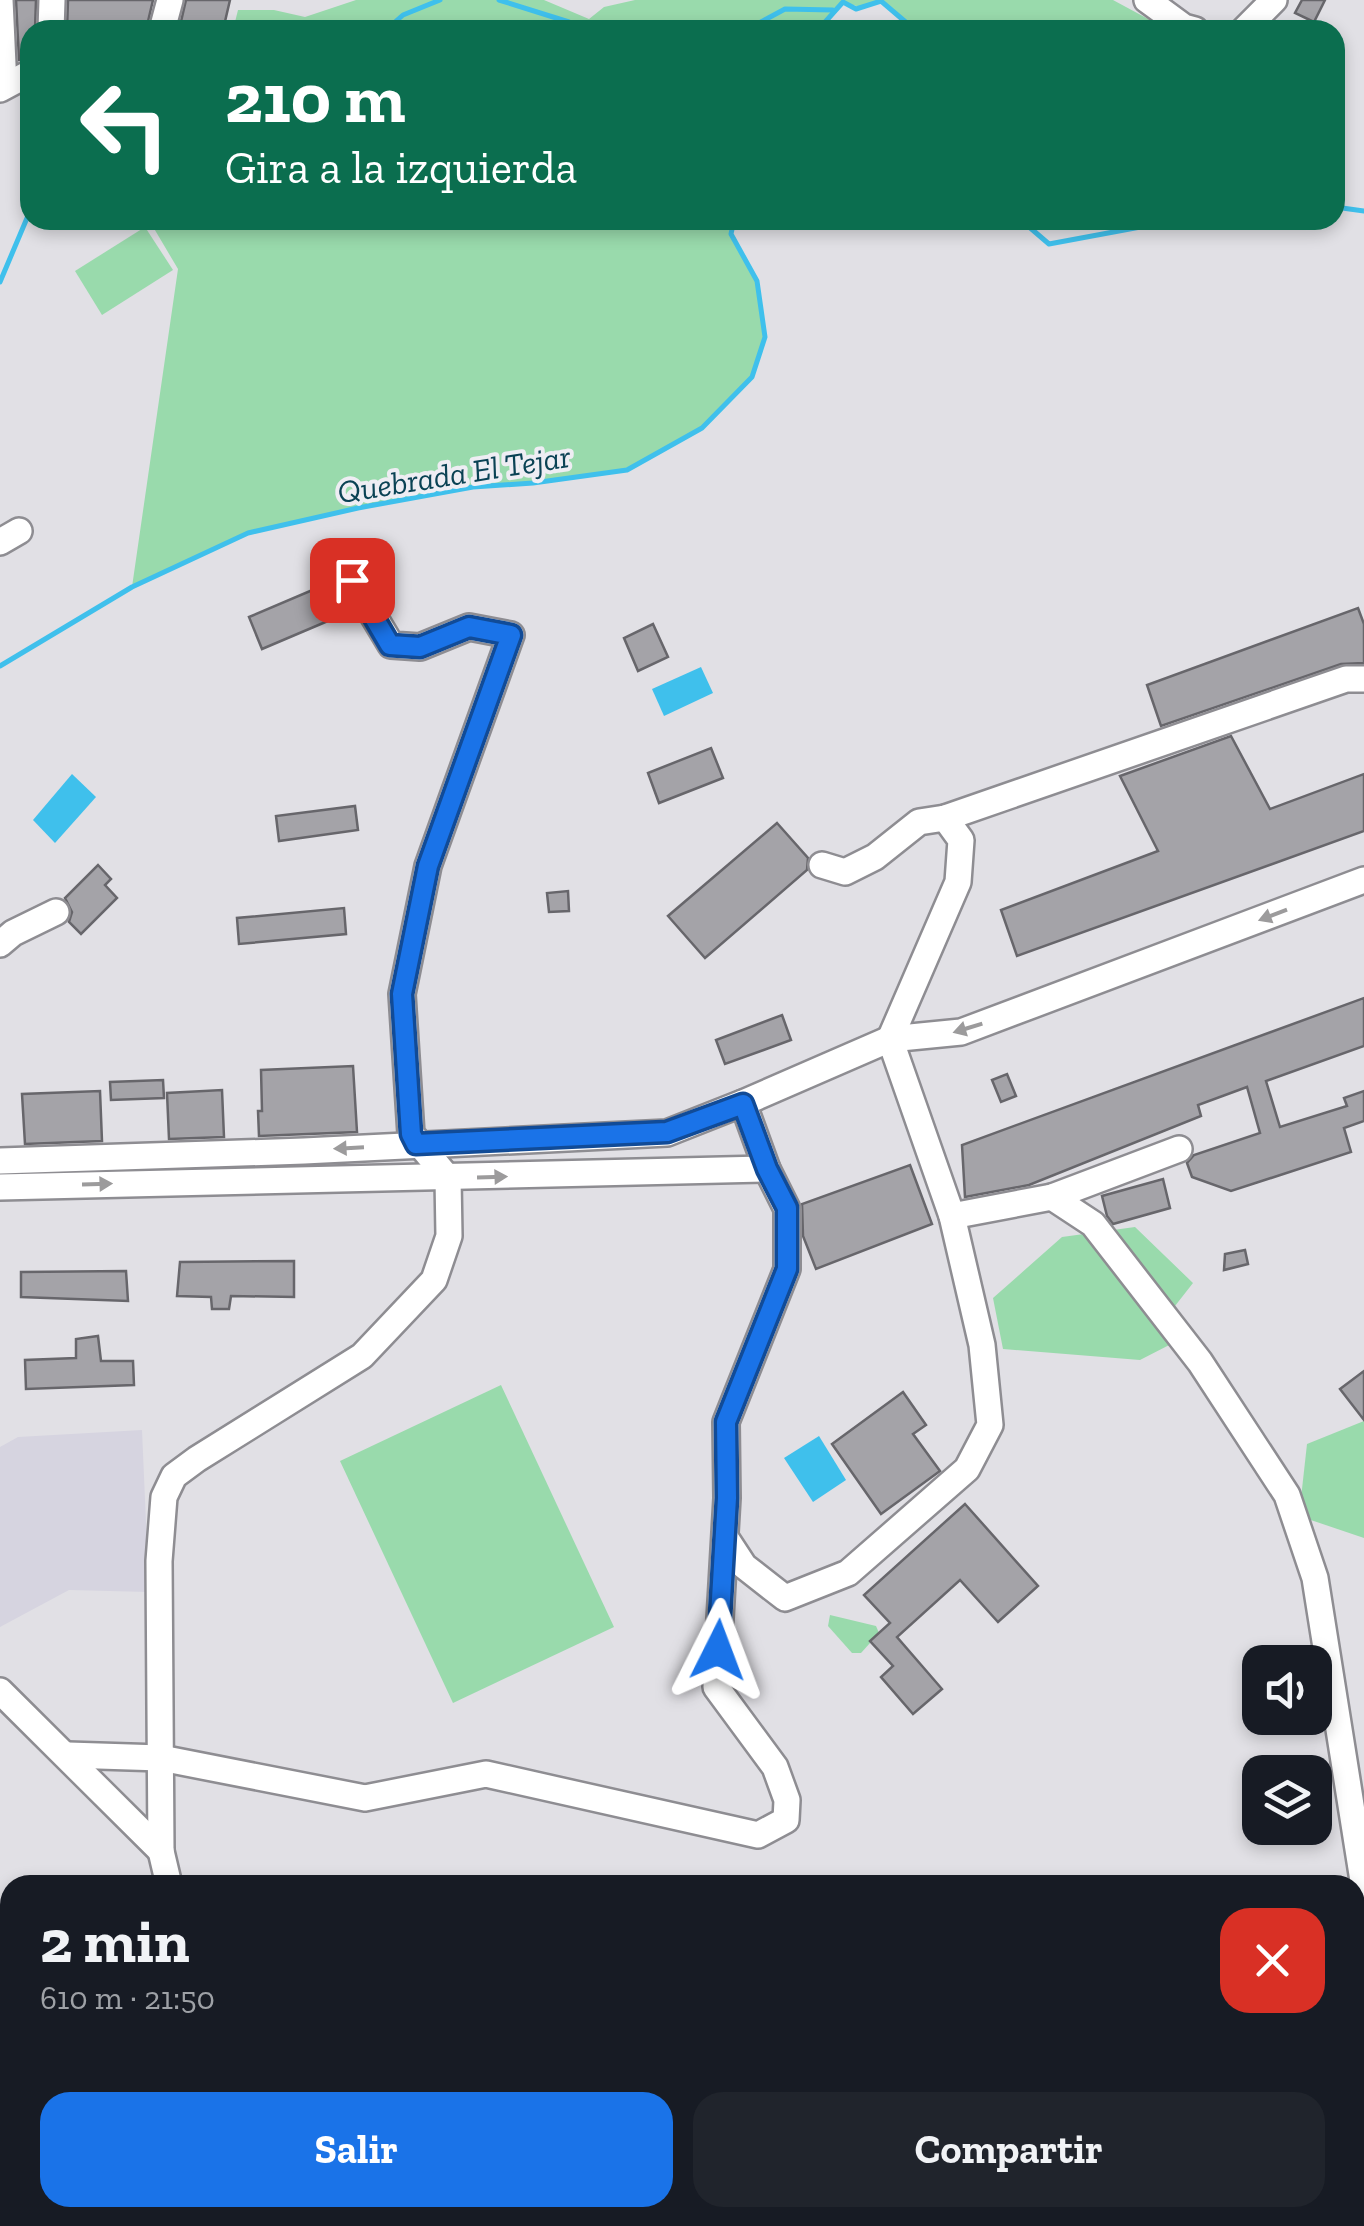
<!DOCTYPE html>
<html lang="es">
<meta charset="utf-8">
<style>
body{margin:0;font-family:"Zilla Slab",serif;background:#20242c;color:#f1f3f6;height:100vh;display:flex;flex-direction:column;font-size:38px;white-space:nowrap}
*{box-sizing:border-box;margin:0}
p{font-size:32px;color:#9ea1a6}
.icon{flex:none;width:55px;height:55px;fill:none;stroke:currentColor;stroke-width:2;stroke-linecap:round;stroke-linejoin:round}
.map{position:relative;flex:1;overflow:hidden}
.side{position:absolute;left:0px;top:1875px;width:1365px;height:352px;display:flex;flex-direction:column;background:#171b24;border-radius:30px 30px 0 0;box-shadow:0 5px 15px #0003}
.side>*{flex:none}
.banner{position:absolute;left:20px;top:20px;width:1325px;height:210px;border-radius:30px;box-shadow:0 5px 15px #0003;background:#0b6e4f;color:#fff;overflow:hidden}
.fabs{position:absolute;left:1242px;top:1645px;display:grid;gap:20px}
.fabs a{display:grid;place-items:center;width:90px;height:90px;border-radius:20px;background:#171b24;box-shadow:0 5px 15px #0003;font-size:50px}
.pin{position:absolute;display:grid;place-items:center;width:85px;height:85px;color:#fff;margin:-42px;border-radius:20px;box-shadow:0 5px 15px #0006}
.me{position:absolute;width:110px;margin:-55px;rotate:3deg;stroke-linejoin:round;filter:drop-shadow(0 0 8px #0008)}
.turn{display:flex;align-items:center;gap:35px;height:210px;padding:0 40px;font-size:45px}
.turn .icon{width:130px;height:130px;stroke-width:2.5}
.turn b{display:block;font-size:70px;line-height:85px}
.round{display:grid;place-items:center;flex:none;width:105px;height:105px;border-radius:30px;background:#20242c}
.head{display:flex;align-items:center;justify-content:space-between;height:170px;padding:0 40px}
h1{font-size:60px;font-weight:700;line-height:75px}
.action{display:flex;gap:20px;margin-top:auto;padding:20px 40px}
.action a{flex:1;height:115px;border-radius:30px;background:#1a73e8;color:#fff;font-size:40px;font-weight:700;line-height:115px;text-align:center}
.action a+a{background:#20242c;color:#f1f3f6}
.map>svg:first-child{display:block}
</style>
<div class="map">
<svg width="1364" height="2226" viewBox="0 0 1364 2226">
<rect width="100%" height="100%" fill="#e1e0e5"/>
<polygon fill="#d6d4e0" points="142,1430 149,1592 69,1590 0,1627 0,1447 18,1437"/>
<g fill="#99daac">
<polygon points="356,0 544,0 589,19 604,7 635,0 1113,0 1163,27 914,30 881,1 860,7 842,2 818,30 233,30 238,10 274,10 305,17"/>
<polygon points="149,220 734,220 731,234 757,281 765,337 752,377 702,428 627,470 533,483 473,487 358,508 249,533 132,587 178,269"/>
<polygon points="145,227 173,270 102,315 75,271"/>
<polygon points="1135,1227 1193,1283 1164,1320 1177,1341 1140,1360 1003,1349 993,1298 1062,1237"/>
<polygon points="501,1385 614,1627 453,1703 340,1461"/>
<polygon points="1364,1421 1364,1538 1299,1516 1307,1444"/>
<polygon points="830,1615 876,1626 879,1633 861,1653 852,1653 828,1626"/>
</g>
<g fill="#3fc0ec">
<polygon points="701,667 713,693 664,716 652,689"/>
<polygon points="72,774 96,797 55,843 33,820"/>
<polygon points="819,1436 846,1480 813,1502 784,1458"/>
</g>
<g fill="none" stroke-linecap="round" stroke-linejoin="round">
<g stroke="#3fc0ec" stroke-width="5">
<polyline points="499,0 569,22 578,30"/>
<polyline points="386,30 403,15 440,0"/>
<polyline points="746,30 785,9 833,10"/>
<polyline points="818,30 843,2 856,9 881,1 915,30"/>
<polyline points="1335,207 1364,211"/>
<polyline points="1021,220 1049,244 1178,220"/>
<polyline points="0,282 30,211"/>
<polyline points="0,666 132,587 248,533 358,508 473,487 533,483 627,470 702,428 752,377 765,337 757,281 731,234 734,220"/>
</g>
</g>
<g fill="#a4a3a8" stroke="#67666b" stroke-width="2.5">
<polygon points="16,0 36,0 35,30 30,30 30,57 19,60"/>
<polygon points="68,0 153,0 146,30 67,30"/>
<polygon points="186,0 230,0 223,30 179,30"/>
<polygon points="1302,0 1325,0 1314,22 1295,13"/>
<polygon points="329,583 342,615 262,649 249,617"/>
<polygon points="1358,608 1364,624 1364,663 1341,664 1161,726 1147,685"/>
<polygon points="653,624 668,657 638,671 624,638"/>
<polygon points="1231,736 1270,809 1364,774 1364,831 1017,956 1001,910 1158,851 1120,776"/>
<polygon points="711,748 723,778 659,803 648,773"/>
<polygon points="355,806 358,830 279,841 276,816"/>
<polygon points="777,823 808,858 807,870 705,958 668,916"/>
<polygon points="98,865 111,879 105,885 117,898 81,934 69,922 72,912 65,898"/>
<polygon points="568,891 569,911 549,912 547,893"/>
<polygon points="344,908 346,934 239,944 237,918"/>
<polygon points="1364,998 1364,1046 1266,1081 1280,1127 1347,1106 1344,1098 1364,1091 1364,1121 1344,1128 1351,1152 1231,1191 1192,1177 1187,1163 1194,1155 1260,1133 1247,1087 1198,1105 1201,1116 1029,1185 965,1197 962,1145"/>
<polygon points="782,1015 791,1040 725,1064 716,1040"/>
<polygon points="353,1066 357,1132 259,1136 258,1111 262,1111 261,1070"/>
<polygon points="1007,1074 1016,1096 1001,1102 992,1080"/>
<polygon points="163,1080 164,1098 111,1100 110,1082"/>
<polygon points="222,1090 224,1137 169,1139 167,1093"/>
<polygon points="100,1091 102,1141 25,1144 22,1094"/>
<polygon points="910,1165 932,1224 816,1269 803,1236 802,1204"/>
<polygon points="1163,1179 1170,1208 1113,1224 1107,1216 1102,1196"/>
<polygon points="1245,1250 1248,1264 1224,1270 1225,1254"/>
<polygon points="294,1261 294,1297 231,1296 229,1309 212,1309 211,1297 177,1296 180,1262"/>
<polygon points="126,1271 128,1301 21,1297 21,1272"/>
<polygon points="98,1336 101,1361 133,1361 134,1385 26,1389 25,1360 76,1358 76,1339"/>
<polygon points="1364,1371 1364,1420 1340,1389"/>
<polygon points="903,1392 926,1425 913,1434 940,1471 881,1514 832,1444"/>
<polygon points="965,1504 1038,1586 998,1622 960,1580 897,1637 942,1689 913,1714 881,1677 893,1666 870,1641 890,1623 864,1595"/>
</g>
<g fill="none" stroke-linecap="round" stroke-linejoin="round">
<g stroke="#8e8d92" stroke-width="30">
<g id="minor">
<polyline points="0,0 4,86"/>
<polyline points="1147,0 1184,27 1195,30"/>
<polyline points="51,30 52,0"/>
<polyline points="162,30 170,0"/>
<polyline points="1244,30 1274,0"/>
<polyline points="0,89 30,73"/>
<polyline points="0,542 19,531"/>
<polyline points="822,865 845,872 875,857 919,822 945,818 1346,679 1364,679"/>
<polyline points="0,944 13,933 56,912"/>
<polyline points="0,1161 304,1151 667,1133 743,1103 890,1039 961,1032 1364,880"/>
<polyline points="0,1187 767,1169"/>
<polyline points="1052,1197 1093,1224 1200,1362 1287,1495 1315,1578 1364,1887"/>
<polyline points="952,1216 1052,1197 1179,1149"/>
<polyline points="725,1537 744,1566 785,1598 848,1573 967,1469 990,1425 982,1345 952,1216 890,1039 958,882 961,840 945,818"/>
<polyline points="0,1691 161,1851"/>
<polyline points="68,1755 161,1758 365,1798 486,1774 758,1835 786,1820 787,1800 775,1767 716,1687 727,1498 726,1422 787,1269 787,1209 767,1169 743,1103"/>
<polyline points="169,1885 161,1851 159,1561 164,1497 174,1476 197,1459 362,1356 434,1280 449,1236 448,1178 411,1134 402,994 428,866 511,635 469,627 420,647 391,645 352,580"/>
<polyline points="1355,2102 1364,2086"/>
<polyline points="280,2218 281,2226"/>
<polyline points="1303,2226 1306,2218"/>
</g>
</g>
<use href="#minor" stroke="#fff" stroke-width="25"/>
</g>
<defs><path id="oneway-solid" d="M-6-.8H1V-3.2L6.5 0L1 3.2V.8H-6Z" transform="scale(2.5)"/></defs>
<g fill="#9c9b9c">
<use href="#oneway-solid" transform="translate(1273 915) rotate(159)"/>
<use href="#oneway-solid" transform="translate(968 1028) rotate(163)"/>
<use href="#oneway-solid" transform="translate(349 1148) rotate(177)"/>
<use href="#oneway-solid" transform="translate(492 1177) rotate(-2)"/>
<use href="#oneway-solid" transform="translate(97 1184) rotate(-2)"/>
</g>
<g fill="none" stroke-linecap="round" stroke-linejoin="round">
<g stroke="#114b97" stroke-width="25">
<polyline id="route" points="352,580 390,645 420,647 469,627 511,635 428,866 402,994 411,1134 416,1144 667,1132 743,1104 767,1169 787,1208 787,1269 726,1422 727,1498 718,1650"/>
</g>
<use href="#route" stroke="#1a73e8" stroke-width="18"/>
</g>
<g text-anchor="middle" stroke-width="8" stroke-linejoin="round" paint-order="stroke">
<g font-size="32" font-style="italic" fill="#0a4254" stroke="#eeedf3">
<text transform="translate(454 474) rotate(-9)" y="11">Quebrada El Tejar</text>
</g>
</g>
</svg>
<div class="fabs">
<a><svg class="icon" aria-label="sound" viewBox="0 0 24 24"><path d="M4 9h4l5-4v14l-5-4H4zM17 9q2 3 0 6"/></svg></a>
<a><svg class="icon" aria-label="layers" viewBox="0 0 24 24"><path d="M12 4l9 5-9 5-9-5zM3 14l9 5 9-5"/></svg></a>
</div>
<div class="pin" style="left:352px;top:580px;background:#d93025"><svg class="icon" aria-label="arrive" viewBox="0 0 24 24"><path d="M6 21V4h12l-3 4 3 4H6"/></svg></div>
<svg class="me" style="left:718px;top:1650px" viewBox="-20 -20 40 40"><path d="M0-17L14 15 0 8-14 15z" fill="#1a73e8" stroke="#fff" stroke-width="4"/></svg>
<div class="banner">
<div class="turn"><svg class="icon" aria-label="left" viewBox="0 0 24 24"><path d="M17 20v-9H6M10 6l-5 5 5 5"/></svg><div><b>210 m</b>Gira a la izquierda</div></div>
</div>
<section class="side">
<div class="head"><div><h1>2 min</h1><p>610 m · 21:50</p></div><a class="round" style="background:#d93025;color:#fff"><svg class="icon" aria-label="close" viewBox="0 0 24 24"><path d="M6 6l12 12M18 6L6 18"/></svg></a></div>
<div class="action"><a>Salir</a><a>Compartir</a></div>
</section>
</div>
